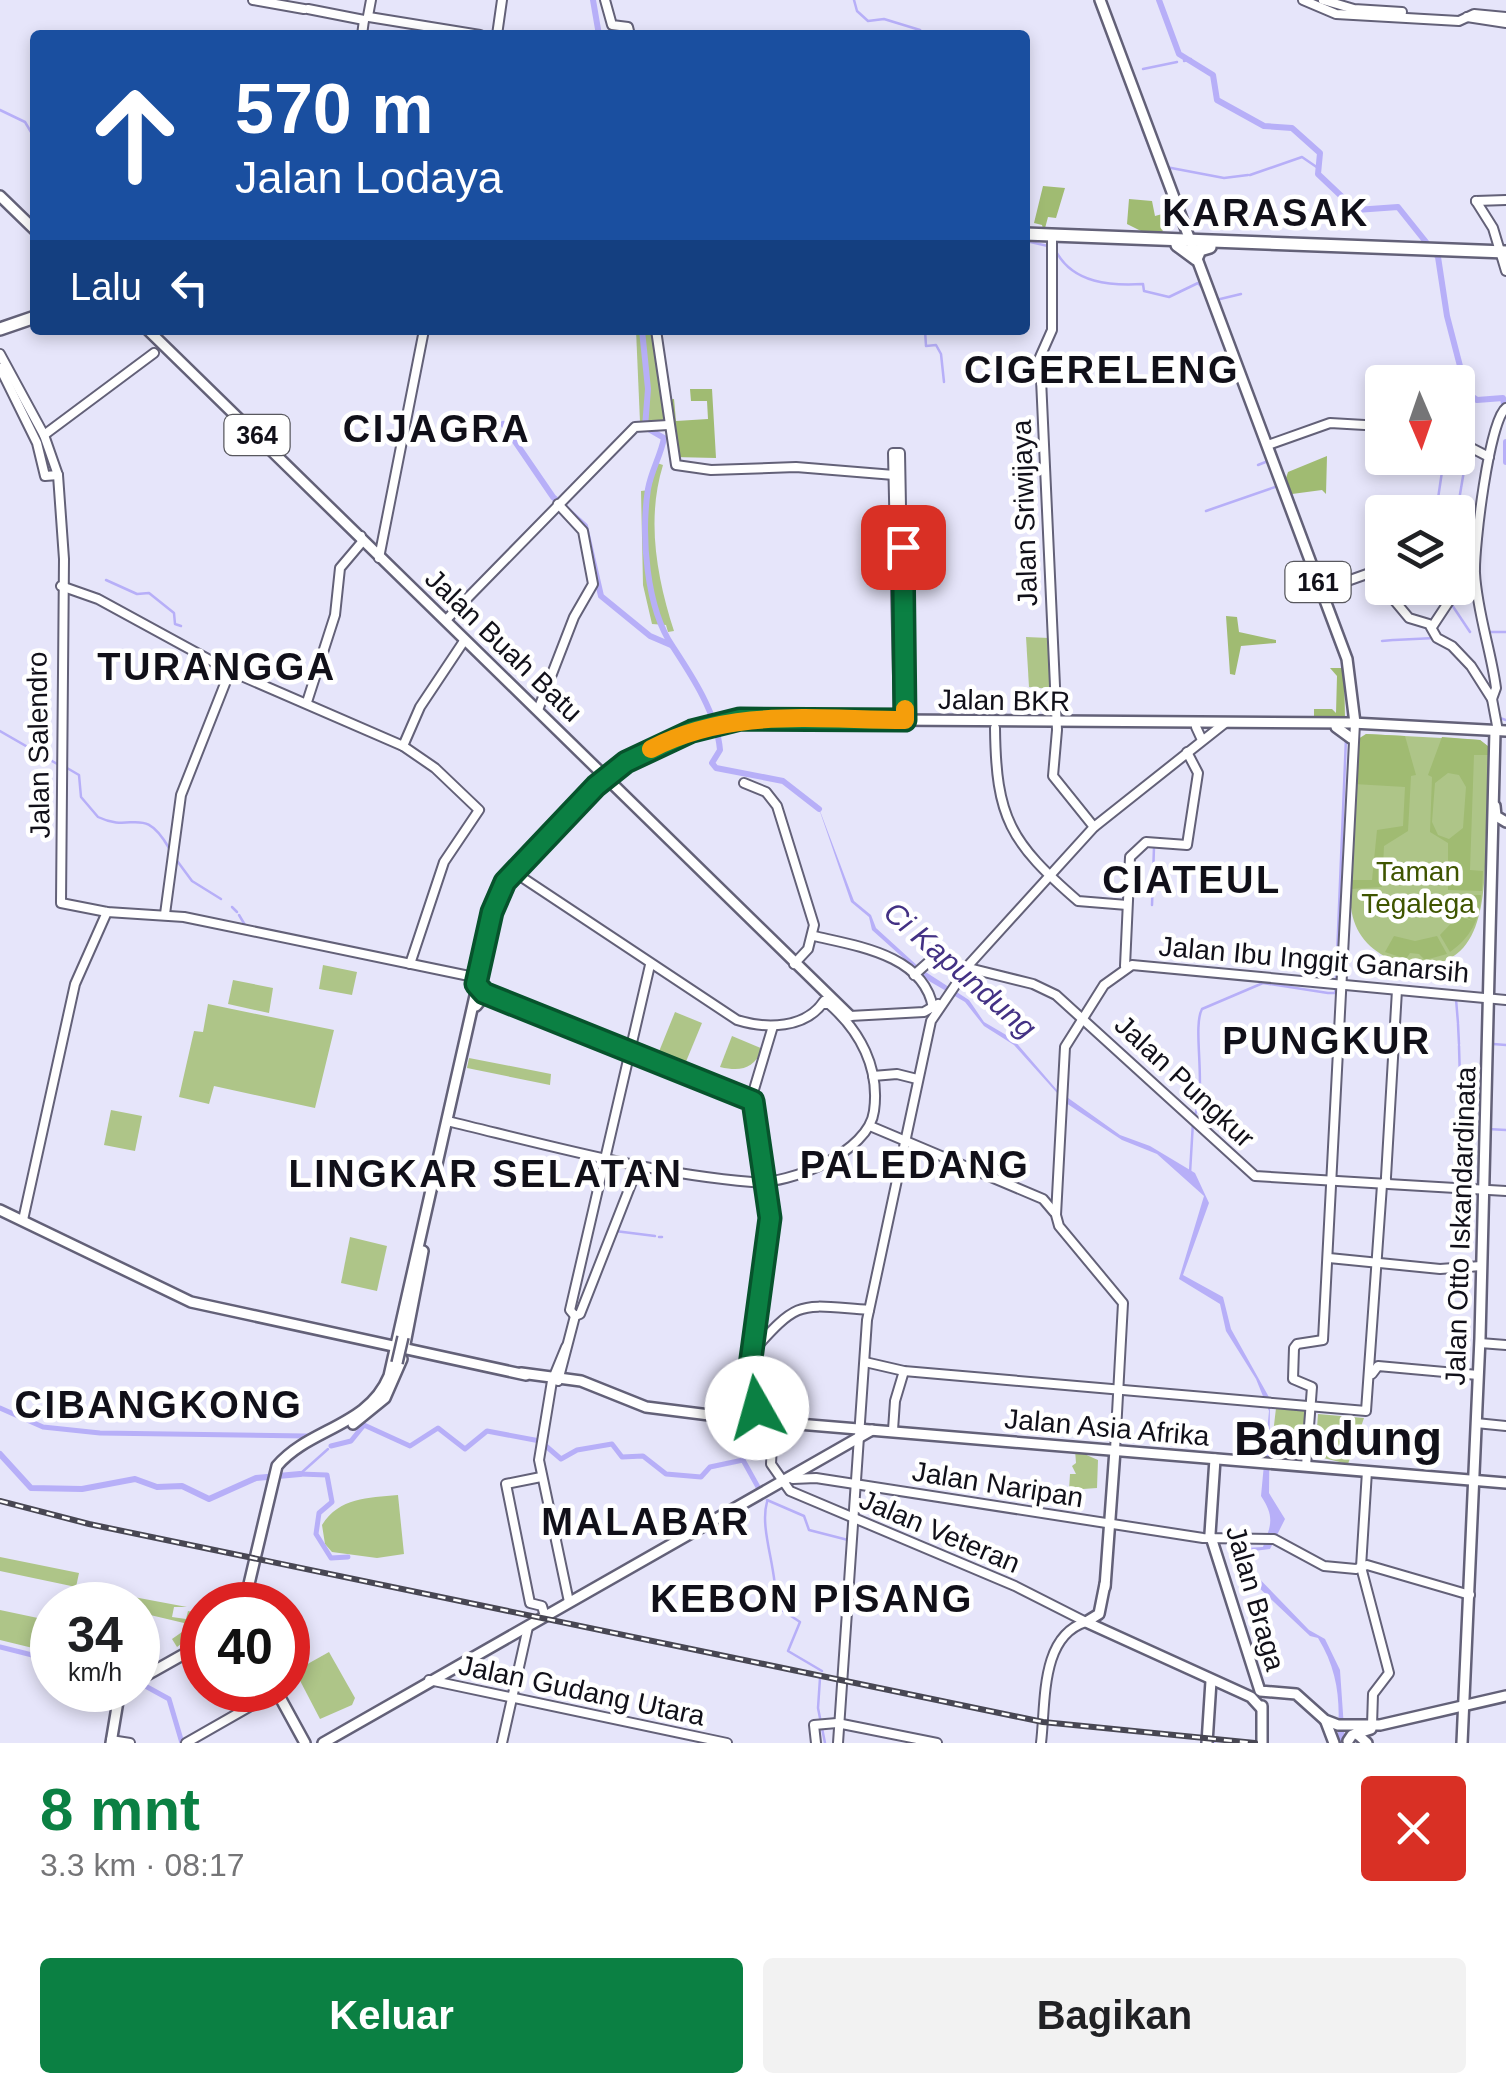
<!DOCTYPE html>
<html lang="id">
<meta charset="utf-8">
<style>
body{margin:0;font-family:Helvetica,sans-serif;background:#f2f2f2;color:#202124;height:100vh;display:flex;flex-direction:column;font-size:38px;white-space:nowrap}
*{box-sizing:border-box;margin:0}
p{font-size:32px;color:#757577}
.icon{flex:none;width:55px;height:55px;fill:none;stroke:currentColor;stroke-width:2;stroke-linecap:round;stroke-linejoin:round}
.map{position:relative;height:1743px;overflow:hidden}
.drawer{display:flex;flex-direction:column;background:#fff;flex:1}
.drawer>*{flex:none}
.banner{position:absolute;left:30px;top:30px;width:1000px;height:305px;border-radius:10px;box-shadow:0 5px 15px #0003;background:#1a4fa0;color:#fff;overflow:hidden}
.needle{width:65px;rotate:178deg}
.controls{position:absolute;left:1365px;top:365px;display:grid;gap:20px}
.controls a{display:grid;place-items:center;width:110px;height:110px;border-radius:10px;background:#fff;box-shadow:0 5px 15px #0003;font-size:50px}
.speed{position:absolute;left:30px;top:1582px;display:flex;gap:20px;font-size:50px;font-weight:700;text-align:center}
.speed>*{display:grid;place-content:center;width:130px;height:130px;border-radius:50%;background:#fff;box-shadow:0 5px 15px #0003;line-height:1}
.speed small{font-size:25px;font-weight:400}
.speed .limit{border:15px solid #d22;background:#fff;color:#111}
.pin{position:absolute;display:grid;place-items:center;width:85px;height:85px;color:#fff;margin:-42px;border-radius:20px;box-shadow:0 5px 15px #0006}
.me{position:absolute;width:110px;margin:-55px;rotate:353deg;stroke-linejoin:round;filter:drop-shadow(0 0 8px #0008)}
.turn{display:flex;align-items:center;gap:35px;height:210px;padding:0 40px;font-size:45px}
.turn .icon{width:130px;height:130px;stroke-width:2.5}
.turn b{display:block;font-size:70px;line-height:85px}
.then{display:flex;align-items:center;height:95px;padding:0 40px;background:#0003;gap:20px;font-size:38px}
.round{display:grid;place-items:center;flex:none;width:105px;height:105px;border-radius:10px;background:#f2f2f2}
.head{display:flex;align-items:center;justify-content:space-between;height:170px;padding:0 40px}
h1{font-size:60px;font-weight:700;line-height:75px;color:#0b8043}
.primary-button{display:flex;gap:20px;margin-top:auto;padding:20px 40px}
.primary-button a{flex:1;height:115px;border-radius:10px;background:#0b8043;color:#fff;font-size:40px;font-weight:700;line-height:115px;text-align:center}
.primary-button a+a{background:#f2f2f2;color:#202124}
.map>svg:first-child{display:block}
</style>
<div class="map">
<svg width="1506" height="1743" viewBox="0 0 1506 1743">
<rect width="100%" height="100%" fill="#e6e5fa"/>
<g fill="#aec588">
<polygon points="636,330 654,330 665,421 640,422"/>
<path d="M657 463 663 465C646 520 657 578 674 631L668 632 666 625 652 624 643 585 641 491 650 490Z"/>
<polygon points="1026,637 1049,638 1051,689 1029,687"/>
<path d="M1366 734 1480 740 1489 747C1490 775 1487 804 1486 832 1484 886 1490 979 1404 963 1382 959 1361 943 1354 921 1343 889 1354 791 1355 752Z"/>
<polygon points="323,965 357,972 352,995 319,989"/>
<polygon points="233,980 273,988 269,1013 228,1004"/>
<polygon points="208,1004 334,1030 315,1108 214,1086 209,1104 179,1097 194,1031 203,1032"/>
<polygon points="675,1012 702,1023 685,1064 658,1054"/>
<path d="M732 1036 763 1049C753 1069 741 1072 720 1067Z"/>
<polygon points="469,1058 551,1074 550,1085 467,1068"/>
<polygon points="111,1110 142,1116 135,1151 104,1145"/>
<polygon points="350,1237 387,1246 377,1291 341,1283"/>
<polygon points="1276,1408 1307,1411 1305,1446 1288,1444 1283,1436 1273,1434"/>
<polygon points="1318,1414 1364,1418 1348,1464 1315,1456"/>
<polygon points="1075,1450 1098,1460 1097,1488 1069,1490 1070,1474 1076,1474 1072,1466 1076,1463"/>
<path d="M398 1495 404 1554 377 1558 332 1552 325 1544 322 1525C340 1497 367 1498 398 1495Z"/>
<polygon points="0,1557 79,1573 76,1587 0,1571"/>
<polygon points="107,1592 187,1607 174,1607 172,1617 186,1619 188,1611 202,1614 202,1628 177,1647 172,1639 182,1632 184,1623 146,1614 144,1621 138,1620 138,1605 105,1601"/>
<polygon points="0,1610 52,1621 41,1650 0,1640"/>
<polygon points="329,1652 355,1698 352,1705 320,1719 295,1671"/>
</g>
<g fill="#a0bb72" fill-rule="evenodd">
<polygon points="1043,186 1065,188 1056,218 1048,217 1044,232 1042,225 1034,223"/>
<polygon points="1129,199 1152,201 1155,216 1173,211 1176,218 1164,222 1162,234 1149,235 1127,224"/>
<polygon points="690,389 712,389 716,458 674,457 666,400 674,399 676,421 708,419 707,401 691,401"/>
<polygon points="1327,456 1326,494 1322,490 1292,494 1286,478 1288,472"/>
<polygon points="1226,616 1237,617 1239,632 1276,640 1276,643 1241,646 1235,675 1230,674"/>
<polygon points="1330,668 1344,668 1345,718 1266,720 1266,717 1314,716 1314,709 1332,709 1336,713 1337,676"/>
<polygon points="1366,734 1405,736 1416,775 1411,776 1408,831 1384,846 1382,887 1351,889 1352,880 1372,880 1377,830 1403,826 1405,787 1354,784 1358,739"/>
<path d="M1442 737 1480 740 1489 747V755H1474L1470 870 1483 871 1482 891 1448 890V843L1430 832 1432 777 1428 775ZM1448 773 1459 775 1466 787 1463 828 1449 839 1438 835 1432 822 1435 783Z"/>
<path d="M1464 895H1481C1480 920 1470 938 1450 952L1440 935 1458 916 1473 921 1459 914Z"/>
<polygon points="1394,936 1415,941 1437,936 1447,954 1425,960 1419,954 1410,953 1406,959 1385,952"/>
</g>
<path fill="#b7aff8" d="M817 803 854 901 871 915 876 928 921 969 969 1000 984 1022 1013 1039 1057 1090 1120 1135 1150 1146 1195 1173 1209 1203 1183 1275 1223 1297 1231 1329 1270 1399 1269 1493 1285 1519 1270 1549 1246 1552 1245 1564 1309 1630 1325 1639 1340 1670 1345 1743H1337C1341 1705 1339 1672 1318 1638L1310 1636 1256 1585 1240 1559 1245 1548 1263 1547C1271 1525 1275 1517 1261 1496L1269 1411 1256 1379 1226 1331 1220 1304 1179 1279 1204 1196 1157 1154 1122 1140 1066 1103 1014 1045 984 1026 965 1002 929 981 872 930 869 917 851 902Z"/>
<g fill="none" stroke-linecap="round" stroke-linejoin="round">
<g stroke="#b7aff8" stroke-width="2.5">
<polyline points="854,0 857,11 868,21 884,19 920,30 923,35"/>
<polyline points="1110,40 1117,58"/>
<polyline points="1117,59 1122,72"/>
<polyline points="1184,61 1191,59"/>
<polyline points="1143,69 1177,62"/>
<polyline points="1127,84 1141,123"/>
<polyline points="0,110 25,122 34,137"/>
<polyline points="1142,129 1160,173"/>
<polyline points="1166,167 1224,178 1248,175"/>
<polyline points="1250,175 1302,157 1318,168"/>
<polyline points="1026,241 1048,246"/>
<path d="M1057 253C1074 283 1110 286 1143 284L1144 291 1169 297 1198 283 1203 289"/>
<polyline points="1216,300 1241,294"/>
<polyline points="925,330 926,346 936,345 941,354 944,382"/>
<polyline points="1458,406 1464,407"/>
<polyline points="1374,423 1375,405"/>
<polyline points="1374,427 1374,445 1382,447"/>
<polyline points="1258,465 1268,461"/>
<polyline points="1206,511 1278,486"/>
<polyline points="1436,512 1443,465 1462,467"/>
<polyline points="1457,512 1468,447"/>
<polyline points="106,580 137,594 149,593 174,613 175,624 181,626"/>
<polyline points="1452,605 1470,632"/>
<polyline points="1328,621 1333,638"/>
<polyline points="1488,632 1506,632"/>
<polyline points="1334,640 1343,662"/>
<polyline points="1394,640 1435,638"/>
<polyline points="1382,641 1393,640"/>
<polyline points="1348,716 1348,704"/>
<polyline points="1500,718 1506,720"/>
<polyline points="0,731 59,765"/>
<path d="M67 768 79 775 81 797 98 817C133 834 143 803 169 848"/>
<polyline points="175,858 192,881 221,899"/>
<polyline points="1152,905 1154,847"/>
<polyline points="232,907 237,912"/>
<polyline points="239,915 245,925"/>
<polyline points="1336,980 1346,738"/>
<polyline points="1456,999 1458,1023"/>
<polyline points="1458,1024 1459,1044"/>
<polyline points="1493,1044 1506,1045"/>
<polyline points="1459,1046 1460,1080"/>
<path d="M1195 1115C1207 1087 1192 1027 1202 1009L1263 983 1328 993H1335L1336 986"/>
<polyline points="1488,1129 1506,1130"/>
<polyline points="1190,1173 1193,1122"/>
<polyline points="1456,1185 1460,1082"/>
<polyline points="615,1231 655,1236"/>
<polyline points="659,1237 662,1237"/>
<polyline points="300,1474 328,1449"/>
<polyline points="767,1500 804,1516 809,1530 848,1540"/>
<path d="M767 1502C759 1529 778 1571 776 1606L800 1622 788 1651 822 1671"/>
<polyline points="820,1678 818,1708 825,1743"/>
<polyline points="1214,1743 1214,1742"/>
</g>
<g stroke="#b7aff8" stroke-width="5">
<polyline points="0,1408 43,1427 100,1433 307,1436"/>
<polyline points="331,1446 351,1441 364,1425 410,1446 438,1428 465,1449 487,1431 540,1441 561,1459 577,1450 612,1444 622,1457 643,1456 666,1474 701,1477 710,1467 743,1460 758,1487"/>
<polyline points="300,1474 327,1475 332,1502 319,1513 316,1534 331,1558 348,1557"/>
<polyline points="0,1647 52,1660"/>
<polyline points="138,1682 169,1699 182,1743"/>
</g>
<g stroke="#b7aff8" stroke-width="6">
<polyline points="593,0 599,35"/>
<polyline points="1159,0 1179,54 1213,75 1217,100 1264,126 1292,128 1320,153 1318,174 1356,210 1398,207 1438,257 1447,316 1467,393 1477,400 1503,398 1505,411"/>
<path d="M642 330 648 389 645 427 664 438C661 455 651 471 648 489 641 535 646 608 673 647 692 676 717 714 720 750L712 763 716 768 783 781 819 809"/>
<polyline points="503,424 553,497 585,526 601,596 650,636 671,645"/>
<polyline points="1506,442 1506,462"/>
<polyline points="0,1454 31,1488 82,1489 135,1479 157,1487 182,1486 209,1499 256,1478 300,1474"/>
</g>
<g stroke="#636178" stroke-width="12">
<g id="secondary">
<polyline points="253,0 304,9"/>
<polyline points="605,0 612,25 628,27 630,35"/>
<polyline points="1303,0 1336,14 1459,21 1474,14 1506,17"/>
<polyline points="1323,0 1354,9 1402,12"/>
<polyline points="308,9 364,20"/>
<polyline points="368,16 371,0"/>
<polyline points="369,17 480,35"/>
<polyline points="1467,17 1506,23"/>
<polyline points="362,35 364,20"/>
<polyline points="497,35 502,0"/>
<polyline points="1476,201 1493,228 1506,271"/>
<polyline points="1476,201 1506,200"/>
<polyline points="1052,240 1052,330 1040,357 1057,730 1053,776 1094,827"/>
<polyline points="656,330 676,465 711,470 796,467 894,475"/>
<polyline points="0,354 44,435 58,475 64,559 61,903 107,912 184,917 474,977 487,990 511,1002 749,1098 758,1117 769,1202"/>
<polyline points="0,368 37,443 45,476 58,475"/>
<polyline points="44,435 154,353"/>
<polyline points="1458,441 1489,457"/>
<polyline points="1268,445 1330,423 1382,426"/>
<polyline points="379,558 424,330"/>
<polyline points="61,586 98,599 230,671 403,746 435,768 479,810 444,862 410,964"/>
<polyline points="1384,588 1409,618 1429,624 1437,638 1452,646 1471,666 1492,699"/>
<polyline points="1322,590 1367,574 1382,585"/>
<polyline points="446,620 635,427 668,425"/>
<polyline points="1432,627 1471,568 1475,568"/>
<polyline points="307,702 335,615 340,568 362,542 361,536"/>
<polyline points="538,710 574,617 593,584 583,531 558,504"/>
<polyline points="899,720 893,453 900,453 905,720"/>
<polyline points="1196,727 1202,740"/>
<path d="M995 728C996 818 1010 842 1078 901L1127 905"/>
<path d="M1498 731 1492 699 1496 688C1491 650 1477 612 1475 573 1474 548 1489 420 1506 408"/>
<polyline points="403,746 420,707 464,641"/>
<polyline points="744,783 766,792 777,806 814,925 808,949 794,964"/>
<path d="M517 874 737 1020C766 1029 806 1029 824 1001"/>
<polyline points="165,914 181,795 230,671"/>
<path d="M814 936C857 946 924 955 933 1008"/>
<polyline points="1125,966 1130,857 1146,842 1187,845 1198,773 1187,752"/>
<polyline points="965,969 1094,827 1225,723"/>
<polyline points="914,975 932,959 1033,984 1056,995 1255,1176 1506,1191"/>
<polyline points="850,1016 924,1012 938,1004"/>
<polyline points="873,1076 897,1074 917,1079"/>
<polyline points="752,1096 773,1026"/>
<path d="M447 1121C547 1145 651 1174 752 1182 790 1185 869 1152 874 1111 880 1068 860 1031 829 1004H823"/>
<polyline points="870,1126 1043,1199 1054,1212"/>
<polyline points="1386,1177 1397,990"/>
<polyline points="23,1220 75,984 107,912"/>
<polyline points="1329,1258 1440,1269 1481,1266"/>
<polyline points="575,1316 570,1310 650,965"/>
<polyline points="1480,1343 1506,1345"/>
<polyline points="566,1347 552,1381 539,1460 569,1602"/>
<path d="M753 1351C800 1298 799 1305 869 1310"/>
<polyline points="865,1362 904,1371 1366,1411 1382,1185 1386,1180"/>
<polyline points="1372,1374 1378,1366 1478,1375"/>
<polyline points="558,1381 575,1316 580,1314 639,1164"/>
<polyline points="749,1420 758,1407 750,1367 770,1200"/>
<polyline points="773,1422 771,1464 790,1491 1015,1586 1086,1622"/>
<polyline points="1476,1423 1506,1426"/>
<polyline points="893,1430 895,1401 904,1371"/>
<polyline points="1115,1450 1123,1303 1059,1226 1056,1215 1065,1047 1104,985 1132,965 1506,1000"/>
<polyline points="1306,1466 1312,1387 1293,1379 1294,1348 1297,1344 1323,1340 1355,723"/>
<polyline points="1367,1471 1361,1567 1389,1673 1373,1694 1372,1725"/>
<polyline points="541,1477 506,1484 530,1603 542,1606 544,1613"/>
<polyline points="793,1479 816,1478 1203,1538 1274,1539 1324,1566 1356,1569 1367,1565 1470,1595"/>
<polyline points="429,1680 727,1743"/>
<polyline points="111,1740 130,1743"/>
<polyline points="186,1743 277,1691"/>
<polyline points="502,1743 528,1627"/>
<polyline points="816,1743 814,1725 837,1723 937,1743"/>
<polyline points="838,1743 867,1320 931,1021 967,968"/>
<path d="M1041 1743C1046 1702 1040 1636 1086 1622"/>
</g>
</g>
<g stroke="#636178" stroke-width="14">
<g id="primary">
<polyline points="1100,0 1347,659 1355,723"/>
<polyline points="0,196 35,230"/>
<polyline points="148,330 850,1016"/>
<polyline points="1336,727 1351,738"/>
<polyline points="1495,806 1496,816 1506,822"/>
<polyline points="476,1006 481,1000 492,996"/>
<polyline points="0,1210 191,1302 526,1375"/>
<polyline points="405,1344 423,1251"/>
<polyline points="521,1373 581,1381 646,1407 749,1420 1506,1483"/>
<polyline points="761,1404 773,1422"/>
<polyline points="353,1424 385,1398 402,1359"/>
<polyline points="1215,1459 1210,1534 1260,1691 1296,1694 1325,1720 1338,1725 1380,1725 1506,1696"/>
<polyline points="1105,1584 1099,1614 1086,1622 1251,1697 1261,1708"/>
<polyline points="1105,1587 1115,1450"/>
<path d="M244 1605 277 1466C309 1428 368 1427 389 1376L498 894 540 842 626 762 692 731 739 719 1352 723 1506 731"/>
<polyline points="138,1680 202,1644"/>
<polyline points="276,1690 305,1743"/>
<polyline points="1262,1706 1262,1743"/>
<polyline points="1326,1722 1334,1743"/>
<polyline points="1356,1733 1367,1743"/>
<polyline points="1348,1741 1352,1735 1371,1729"/>
<polyline points="111,1743 118,1701 125,1690"/>
<polyline points="323,1743 872,1430"/>
<polyline points="1207,1743 1211,1681"/>
<polyline points="1462,1743 1480,1338 1495,731"/>
</g>
</g>
<g stroke="#636178" stroke-width="16">
<g id="highway">
<polyline points="1025,234 1506,252"/>
<polyline points="1177,245 1196,259 1200,250 1210,247"/>
<polyline points="0,329 35,317"/>
</g>
</g>
<use href="#secondary" stroke="#fff" stroke-width="8"/>
<use href="#primary" stroke="#fff" stroke-width="9"/>
<use href="#highway" stroke="#fff" stroke-width="11"/>
<g stroke="#484753" stroke-width="6">
<polyline id="rail" points="0,1501 89,1524 1043,1722 1255,1743"/>
</g>
<use href="#rail" stroke="#fff" stroke-width="2.5" stroke-dasharray="8" stroke-linecap="butt"/>
<g stroke="#636178" stroke-width="14" stroke-linecap="butt">
<polyline id="primary-bridge" points="397,1363 403,1337"/>
</g>
<use href="#primary-bridge" stroke="#fff" stroke-width="9"/>
</g>
<g fill="none" stroke-linecap="round" stroke-linejoin="round">
<g stroke="#07532c" stroke-width="25">
<polyline id="route" points="757,1408 750,1366 770,1218 753,1101 484,993 476,984 492,912 505,882 596,786 626,762 692,731 740,719 905,720 903,547"/>
</g>
<use href="#route" stroke="#0b8043" stroke-width="18"/>
<path stroke="#f59e0b" stroke-width="18" d="M651 749C732 707 817 720 905 720V709"/>
</g>
<g text-anchor="middle" stroke-width="9" stroke-linejoin="round" paint-order="stroke">
<g fill="#fff" stroke="#58585e" stroke-width="2.5">
<rect x="224.5" y="415" width="65" height="40" rx="8"/>
<rect x="1285.5" y="562" width="65" height="40" rx="8"/>
</g>
<g font-size="25" font-weight="bold" fill="#111019">
<text x="257" y="444">364</text>
<text x="1318" y="591">161</text>
</g>
<g font-size="28" fill="#111019" stroke="#fff">
<text transform="translate(1024 513) rotate(-92)" y="10">Jalan Sriwijaya</text>
<text transform="translate(504 645) rotate(44)" y="10">Jalan Buah Batu</text>
<text transform="translate(1004 700) rotate(1)" y="10">Jalan BKR</text>
<text transform="translate(38 745) rotate(-91)" y="10">Jalan Salendro</text>
<text transform="translate(1314 959) rotate(5)" y="10">Jalan Ibu Inggit Ganarsih</text>
<text transform="translate(1185 1081) rotate(43)" y="10">Jalan Pungkur</text>
<text transform="translate(1460 1226) rotate(-88)" y="10">Jalan Otto Iskandardinata</text>
<text transform="translate(1107 1427) rotate(5)" y="10">Jalan Asia Afrika</text>
<text transform="translate(998 1484) rotate(9)" y="10">Jalan Naripan</text>
<text transform="translate(940 1531) rotate(23)" y="10">Jalan Veteran</text>
<text transform="translate(1256 1598) rotate(74)" y="10">Jalan Braga</text>
<text transform="translate(582 1690) rotate(12)" y="10">Jalan Gudang Utara</text>
</g>
<g font-size="28" fill="#3f5500" stroke="#fff">
<text x="1418" y="881">Taman<tspan x="1418" dy="32">Tegalega</tspan></text>
</g>
<g font-size="30" font-style="italic" fill="#433184" stroke="#fff">
<text transform="translate(960 970) rotate(41)" y="10">Ci Kapundung</text>
</g>
<g font-size="38" font-weight="bold" letter-spacing="2.5" fill="#111019" stroke="#fff">
<text x="1266" y="226">KARASAK</text>
<text x="1102" y="383">CIGERELENG</text>
<text x="437" y="442">CIJAGRA</text>
<text x="217" y="680">TURANGGA</text>
<text x="1192" y="893">CIATEUL</text>
<text x="1327" y="1054">PUNGKUR</text>
<text x="915" y="1178">PALEDANG</text>
<text x="486" y="1187">LINGKAR SELATAN</text>
<text x="159" y="1418">CIBANGKONG</text>
<text x="646" y="1535">MALABAR</text>
<text x="812" y="1612">KEBON PISANG</text>
</g>
<g font-size="48" font-weight="bold" fill="#111019" stroke="#fff">
<text x="1338" y="1455">Bandung</text>
</g>
</g>
</svg>
<div class="controls">
<a><svg class="needle" viewBox="-14 -14 28 28"><path d="M0-13l5 13h-10z" fill="#e53935"/><path d="M0 13l5-13h-10z" fill="#757577"/></svg></a>
<a><svg class="icon" aria-label="layers" viewBox="0 0 24 24"><path d="M12 4l9 5-9 5-9-5zM3 14l9 5 9-5"/></svg></a>
</div>
<div class="speed"><div>34<small>km/h</small></div><div class="limit">40</div></div>
<div class="pin" style="left:903px;top:547px;background:#d93025"><svg class="icon" aria-label="arrive" viewBox="0 0 24 24"><path d="M6 21V4h12l-3 4 3 4H6"/></svg></div>
<svg class="me" style="left:757px;top:1408px" viewBox="-20 -20 40 40"><circle r="19" fill="#fff"/><path d="M0-13L10 11 0 6-10 11z" fill="#0b8043"/></svg>
<div class="banner">
<div class="turn"><svg class="icon" aria-label="ahead" viewBox="0 0 24 24"><path d="M12 20V5M6 11l6-6 6 6"/></svg><div><b>570 m</b>Jalan Lodaya</div></div>
<div class="then">Lalu<svg class="icon" aria-label="left" viewBox="0 0 24 24"><path d="M17 20v-9H6M10 6l-5 5 5 5"/></svg></div>
</div>
</div>
<section class="drawer">
<div class="head"><div><h1>8 mnt</h1><p>3.3 km · 08:17</p></div><a class="round" style="background:#d93025;color:#fff"><svg class="icon" aria-label="close" viewBox="0 0 24 24"><path d="M6 6l12 12M18 6L6 18"/></svg></a></div>
<div class="primary-button"><a>Keluar</a><a>Bagikan</a></div>
</section>
